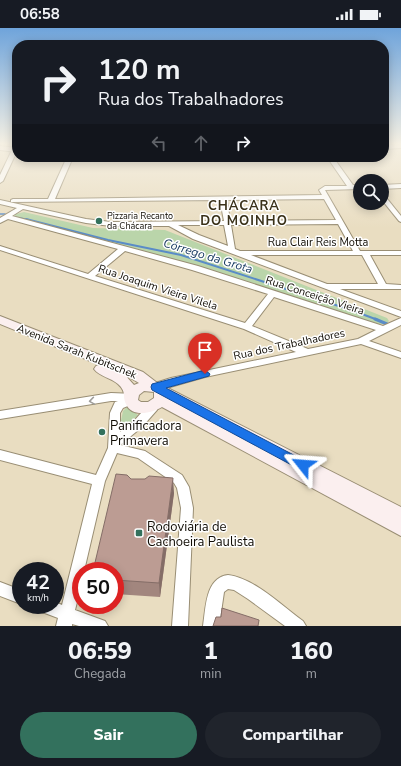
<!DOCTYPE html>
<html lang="pt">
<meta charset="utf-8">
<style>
body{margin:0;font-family:"Nunito Sans",sans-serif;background:#20242c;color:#f1f3f6;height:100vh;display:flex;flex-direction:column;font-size:15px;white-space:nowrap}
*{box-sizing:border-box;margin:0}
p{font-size:13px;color:#9ea1a6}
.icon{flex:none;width:22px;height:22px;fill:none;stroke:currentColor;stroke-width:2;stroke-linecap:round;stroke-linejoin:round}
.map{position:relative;height:598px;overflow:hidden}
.sheet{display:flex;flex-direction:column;background:#171b24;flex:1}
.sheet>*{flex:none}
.hud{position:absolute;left:12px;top:12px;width:377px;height:122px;border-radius:16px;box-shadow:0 2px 10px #0003;background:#171b24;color:#f1f3f6;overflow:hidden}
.fabs{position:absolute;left:353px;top:146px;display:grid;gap:8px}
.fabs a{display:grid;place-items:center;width:36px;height:36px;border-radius:50%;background:#171b24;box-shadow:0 2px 10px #0003;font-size:20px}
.speed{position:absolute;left:12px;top:534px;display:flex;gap:8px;font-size:20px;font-weight:700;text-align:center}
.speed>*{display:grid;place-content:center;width:52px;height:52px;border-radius:50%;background:#171b24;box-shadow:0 2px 10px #0003;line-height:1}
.speed small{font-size:10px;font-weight:400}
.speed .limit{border:6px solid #d22;background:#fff;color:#111}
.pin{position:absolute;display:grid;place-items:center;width:34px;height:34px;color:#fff;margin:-41px -17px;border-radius:50% 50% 50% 0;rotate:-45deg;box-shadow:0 0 4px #0007}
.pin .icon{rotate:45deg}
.me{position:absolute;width:44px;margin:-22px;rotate:298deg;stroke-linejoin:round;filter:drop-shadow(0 0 3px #0008)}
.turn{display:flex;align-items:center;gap:14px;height:84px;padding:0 20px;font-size:18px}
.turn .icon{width:52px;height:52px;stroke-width:2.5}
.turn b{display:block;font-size:28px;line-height:34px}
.lanes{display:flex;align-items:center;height:38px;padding:0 20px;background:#0003;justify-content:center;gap:20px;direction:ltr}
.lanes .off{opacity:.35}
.eta{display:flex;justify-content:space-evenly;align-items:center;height:68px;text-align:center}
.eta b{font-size:24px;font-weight:800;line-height:28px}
.action{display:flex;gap:8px;margin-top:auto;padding:8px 20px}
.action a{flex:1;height:46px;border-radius:24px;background:#33715d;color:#fff;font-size:16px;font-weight:800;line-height:46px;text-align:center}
.action a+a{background:#20242c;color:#f1f3f6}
.status{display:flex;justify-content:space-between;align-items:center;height:28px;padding:0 20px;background:#171b24;direction:ltr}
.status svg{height:11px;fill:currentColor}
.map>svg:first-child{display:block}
</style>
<div class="status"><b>06:58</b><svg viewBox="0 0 49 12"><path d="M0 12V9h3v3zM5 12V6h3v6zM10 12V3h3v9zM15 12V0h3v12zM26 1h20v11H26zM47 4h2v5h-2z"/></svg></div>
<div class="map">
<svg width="401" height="598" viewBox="0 0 401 598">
<rect width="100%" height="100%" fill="#e9ddc1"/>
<g fill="#bad5aa">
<polygon points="24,184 93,200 165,202 387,290 389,293 386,296 377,296 199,238 13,189 16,186"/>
<polygon points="127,379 138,387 118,407 123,383"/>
</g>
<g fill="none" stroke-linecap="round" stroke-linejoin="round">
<g stroke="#5a8cc7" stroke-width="1.5">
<polyline points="0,186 5,186"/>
<polyline points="20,190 30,192"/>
</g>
<polyline stroke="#5a8cc7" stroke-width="2" points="26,191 108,212 181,227 351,282 378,292"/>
<polyline stroke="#5a8cc7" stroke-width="3" points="375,291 387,296"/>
<g stroke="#998e74" stroke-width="2">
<g id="street">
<polygon points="15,120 17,121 17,123 3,153 0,155 0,147 12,122"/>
<path d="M67 129H73L55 171 322 167 319 162 325 158H347L327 129H333L353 157H360V161L325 162 360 223H401V227H370L386 256 401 257V261H340L401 283V289L193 211 169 198H111L86 195 23 181 12 188 198 238 383 298 401 290V297L369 313 401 324V330L361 316 205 349 156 363 152 362 151 359 152 356 171 350 296 324 244 301 0 222V218L88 246 118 221 8 191 0 195V190L17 180 0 176V172L86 191 111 194 224 193 220 172 11 174V172L13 171H48ZM324 171 336 192 230 193 227 172ZM338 196 353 223H240L235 221 231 197ZM178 197H224L228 218 199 207ZM125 223 192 242 268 266 245 295 95 248ZM251 227H362L378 256H327ZM274 269 376 302 358 311 308 321 252 298Z"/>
<polygon points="401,156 401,160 382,161 382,157"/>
<polygon points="382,166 384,167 401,188 401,194 399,193 382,172"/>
<polygon points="111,365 135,366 136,369 135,375 123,380 120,385 120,404 134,393 149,376 153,375 157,376 158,379 157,382 142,399 120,417 145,423 182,447 189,459 193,480 188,598 172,598 181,480 177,460 174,455 138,430 117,425 105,453 84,543 81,543 81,558 75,582 105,593 108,598 79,598 72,596 72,598 56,598 58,590 37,582 35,577 55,577 55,574 62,577 92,456 0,432 0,422 96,447 108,420 110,385 115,374 118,373 111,373 0,391 0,383"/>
<path d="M228 547C254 550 282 578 303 593L306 598H285L248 571 234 562 228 561 224 564 219 598H203C206 580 205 550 228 547Z"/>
<polygon points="0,554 21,562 21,576 0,568"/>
</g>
</g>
<g stroke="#998e74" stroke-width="2">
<g id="secondary">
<polygon points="401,116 401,120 384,121 384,117"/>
<polygon points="0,118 17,120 17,124 0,122"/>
<path d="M0 288 143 344 156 354 401 479V508L162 379C152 385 132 390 126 376 122 368 127 364 118 356 111 350 99 348 94 341L96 338 100 337 0 296ZM124 346 139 355 134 357ZM144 363 154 364V370L148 374H141L138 372 139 367Z"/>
</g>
</g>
<use href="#street" fill="#fff" fill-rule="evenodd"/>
<use href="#secondary" fill="#fbefef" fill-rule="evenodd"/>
</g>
<polygon fill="#a2867e" points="131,451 174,465 160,569 115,566 115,543"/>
<polygon fill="#846d67" points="173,450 174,465 160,569 159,555"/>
<g fill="#bc9c93" stroke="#846d67">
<polygon points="116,446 127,447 131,451 145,451 149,448 173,450 159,555 115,552 115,543 93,543"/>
<polygon points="222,580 259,592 258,598 213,598 216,589 221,589"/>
</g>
<defs><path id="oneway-chevron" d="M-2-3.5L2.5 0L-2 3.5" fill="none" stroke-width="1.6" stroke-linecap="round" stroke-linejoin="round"/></defs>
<use stroke="#9f9e9b" href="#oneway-chevron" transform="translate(92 373) rotate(171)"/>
<linearGradient id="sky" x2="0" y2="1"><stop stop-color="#6fa4db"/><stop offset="0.58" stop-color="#f5f0e3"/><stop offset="1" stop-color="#f5f0e3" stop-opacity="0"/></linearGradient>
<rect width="401" height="200" fill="url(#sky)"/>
<polygon fill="#1a73e8" stroke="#114b97" points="205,342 210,346 209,348 166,360 307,434 309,437 307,441 303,442 299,441 152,362 151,359 152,356"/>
<g fill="#33715d" stroke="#fff" stroke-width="1.5">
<circle cx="99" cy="193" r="4"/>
<circle cx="102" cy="404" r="4"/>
<rect x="135" y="501" width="8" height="8" rx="2"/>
</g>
<g text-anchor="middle" stroke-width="3" stroke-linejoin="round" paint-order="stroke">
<g font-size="9" fill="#100c04" stroke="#fff" text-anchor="start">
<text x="107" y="191">Pizzaria Recanto<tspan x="107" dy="10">da Chácara</tspan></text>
</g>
<g font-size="11" fill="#100c04" stroke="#fff">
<text x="318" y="218">Rua Clair Reis Motta</text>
<text transform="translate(158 259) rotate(18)" y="4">Rua Joaquim Vieira Vilela</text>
<text transform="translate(315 267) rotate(18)" y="4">Rua Conceição Vieira</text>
<text transform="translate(289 316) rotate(-12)" y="4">Rua dos Trabalhadores</text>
<text transform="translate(77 323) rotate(22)" y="4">Avenida Sarah Kubitschek</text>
</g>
<g font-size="12" font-style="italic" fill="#11355c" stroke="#fff">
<text transform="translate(208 228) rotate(17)" y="4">Córrego da Grota</text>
</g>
<g font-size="13" font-weight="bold" letter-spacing="1" fill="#3a3119" stroke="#fff">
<text x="244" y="182">CHÁCARA<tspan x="244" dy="15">DO MOINHO</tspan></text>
</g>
<g font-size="13" fill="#100c04" stroke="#fff" text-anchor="start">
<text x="110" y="402">Panificadora<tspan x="110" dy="15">Primavera</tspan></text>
<text x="147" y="503">Rodoviária de<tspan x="147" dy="15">Cachoeira Paulista</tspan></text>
</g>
</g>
</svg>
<div class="fabs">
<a><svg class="icon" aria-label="search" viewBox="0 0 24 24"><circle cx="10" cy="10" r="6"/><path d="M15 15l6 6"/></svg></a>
</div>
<div class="speed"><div>42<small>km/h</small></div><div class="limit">50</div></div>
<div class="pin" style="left:205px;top:346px;background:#d93025"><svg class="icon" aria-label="arrive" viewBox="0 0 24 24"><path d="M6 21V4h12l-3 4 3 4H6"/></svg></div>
<svg class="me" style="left:303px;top:437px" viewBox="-20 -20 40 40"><path d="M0-17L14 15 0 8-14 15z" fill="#1a73e8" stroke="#fff" stroke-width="4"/></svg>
<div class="hud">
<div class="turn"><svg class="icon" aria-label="right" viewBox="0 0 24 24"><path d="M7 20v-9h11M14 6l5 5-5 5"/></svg><div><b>120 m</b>Rua dos Trabalhadores</div></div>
<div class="lanes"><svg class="icon off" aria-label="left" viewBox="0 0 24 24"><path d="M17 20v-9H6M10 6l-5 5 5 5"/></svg><svg class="icon off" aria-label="ahead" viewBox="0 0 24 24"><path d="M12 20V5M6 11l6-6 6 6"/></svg><svg class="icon" aria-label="right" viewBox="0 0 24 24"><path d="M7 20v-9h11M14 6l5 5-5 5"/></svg></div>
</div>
</div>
<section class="sheet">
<div class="eta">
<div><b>06:59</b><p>Chegada</p></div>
<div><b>1</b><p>min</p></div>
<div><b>160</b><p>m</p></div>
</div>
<div class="action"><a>Sair</a><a>Compartilhar</a></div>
</section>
